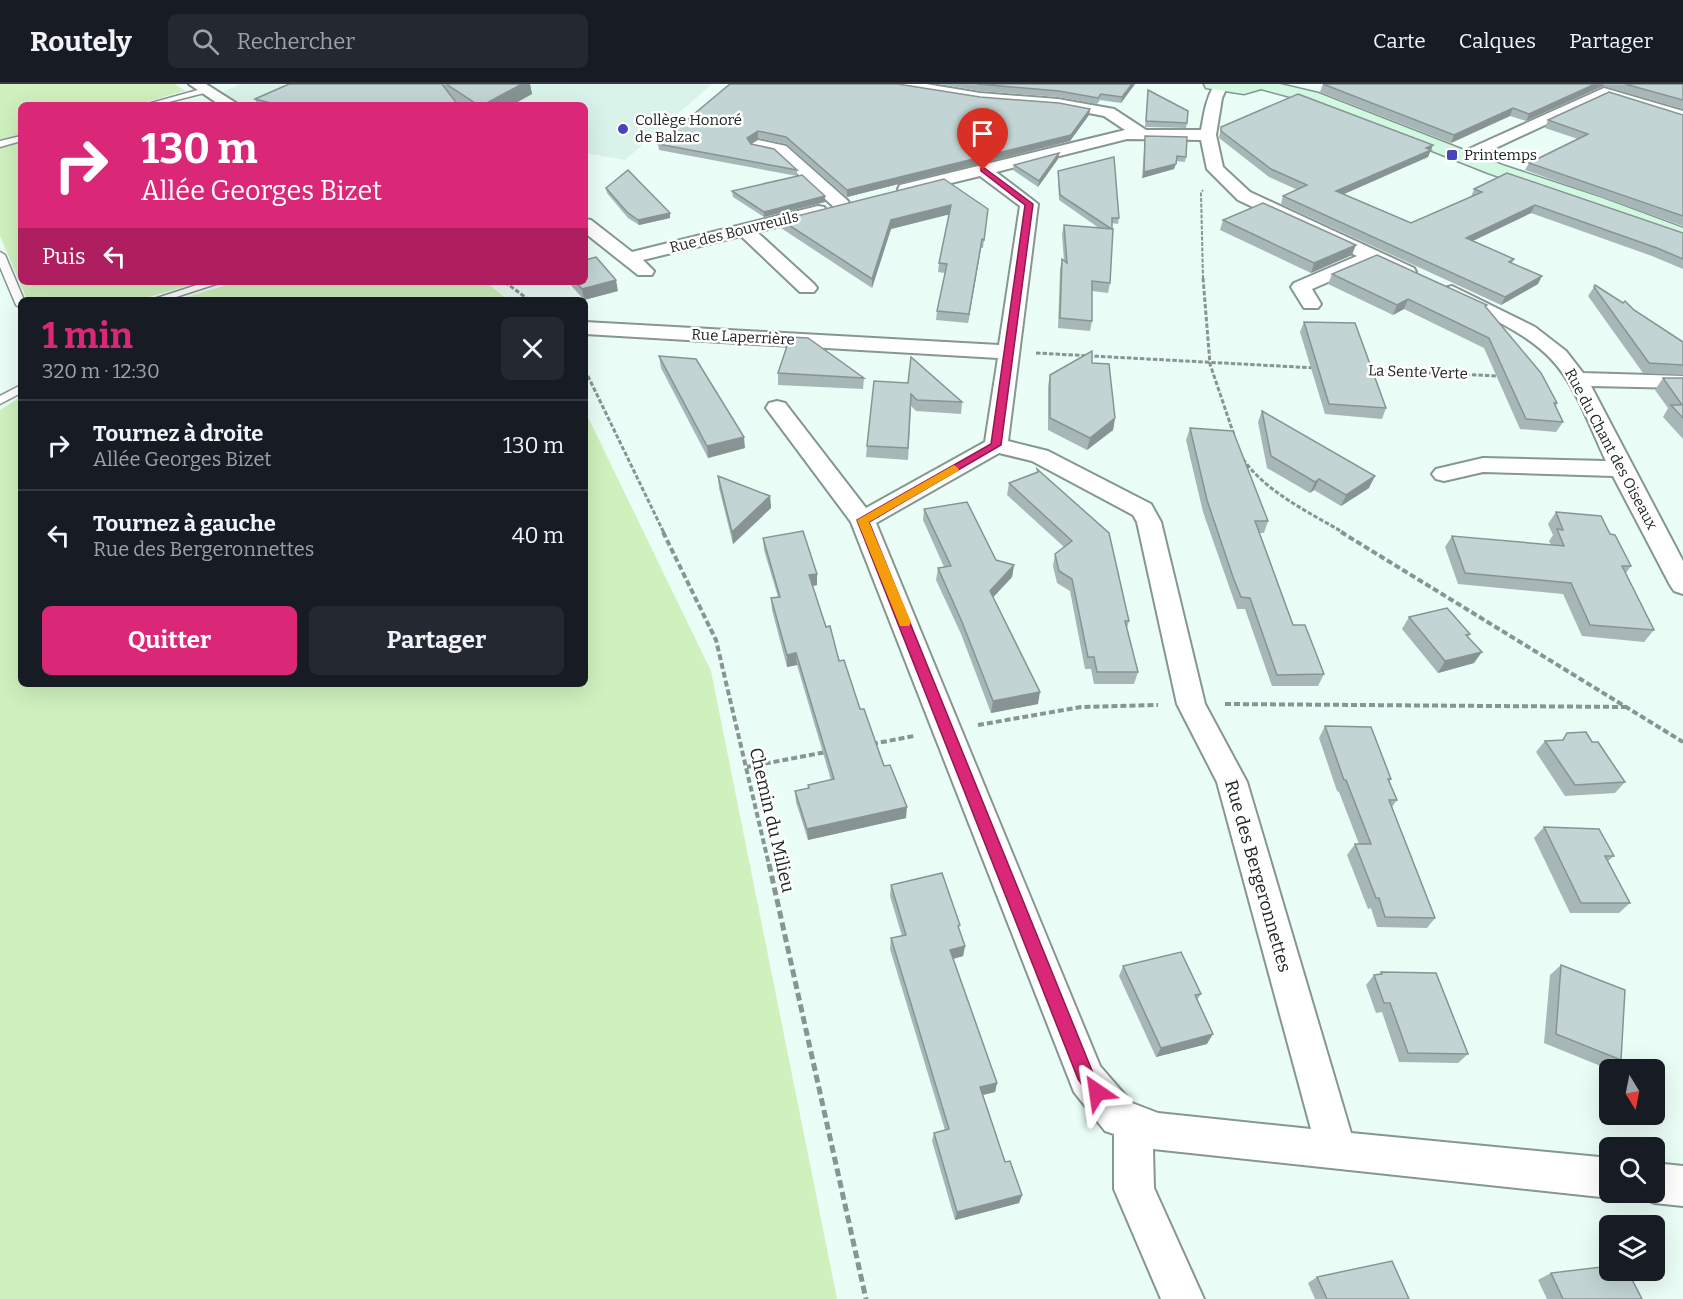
<!DOCTYPE html>
<html lang="fr">
<meta charset="utf-8">
<style>
body{margin:0;font-family:Bitter,serif;background:#242831;color:#f1f3f6;height:100vh;display:flex;flex-direction:column;font-size:22px;white-space:nowrap}
*{box-sizing:border-box;margin:0}
p{font-size:20px;color:#9ea1a6}
.icon{flex:none;width:33px;height:33px;fill:none;stroke:currentColor;stroke-width:2;stroke-linecap:round;stroke-linejoin:round}
.map{position:relative;flex:1;overflow:hidden}
.drawer{position:absolute;left:18px;top:213px;width:570px;height:390px;display:flex;flex-direction:column;background:#171b24;border-radius:9px;box-shadow:0 6px 24px #0002}
.drawer>*{flex:none}
.guide{position:absolute;left:18px;top:18px;width:570px;height:183px;border-radius:9px;box-shadow:0 6px 24px #0002;background:#db2777;color:#fff;overflow:hidden}
.needle{width:39px;rotate:170deg}
.buttons{position:absolute;left:1599px;top:975px;display:grid;gap:12px}
.buttons a{display:grid;place-items:center;width:66px;height:66px;border-radius:9px;background:#171b24;box-shadow:0 6px 24px #0002;font-size:30px}
.pin{position:absolute;display:grid;place-items:center;width:51px;height:51px;color:#fff;margin:-62px -26px;border-radius:50% 50% 50% 0;rotate:-45deg;box-shadow:0 0 6px #0007}
.pin .icon{rotate:45deg}
.me{position:absolute;width:66px;margin:-33px;rotate:328deg;stroke-linejoin:round;filter:drop-shadow(0 0 4px #0008)}
.turn{display:flex;align-items:center;gap:21px;height:126px;padding:0 24px;font-size:27px}
.turn .icon{width:78px;height:78px;stroke-width:2.5}
.turn b{display:block;font-size:42px;line-height:51px}
.then{display:flex;align-items:center;height:57px;padding:0 24px;background:#0003;gap:12px;font-size:22px}
.round{display:grid;place-items:center;flex:none;width:63px;height:63px;border-radius:9px;background:#242831}
.head{display:flex;align-items:center;justify-content:space-between;height:102px;padding:0 24px}
h1{font-size:36px;font-weight:700;line-height:45px;color:#db2777}
.button{display:flex;gap:12px;margin-top:auto;padding:12px 24px}
.button a{flex:1;height:69px;border-radius:9px;background:#db2777;color:#fff;font-size:24px;font-weight:700;line-height:69px;text-align:center}
.button a+a{background:#242831;color:#f1f3f6}
ul{padding:0;list-style:none}
li{display:flex;align-items:center;gap:18px;height:90px;padding:0 24px;border-top:2px solid #363941}
li div{flex:1}
li b{display:block;font-size:22px}
li em{font-style:normal}
header{display:flex;align-items:center;gap:36px;box-sizing:border-box;height:84px;padding:0 30px;background:#171b24;border-bottom:2px solid #363941}
header strong{font-size:28px}
nav{display:flex;gap:33px;margin-inline-start:auto;font-size:21px}
.search{width:420px;height:54px;background:#242831;display:flex;align-items:center;gap:15px;box-sizing:border-box;padding:0 21px;border-radius:9px;color:#9ea1a6;font-size:22px}
.map>svg:first-child{display:block}
</style>
<header>
<strong>Routely</strong>
<div class="search"><svg class="icon" aria-label="search" viewBox="0 0 24 24"><circle cx="10" cy="10" r="6"/><path d="M15 15l6 6"/></svg>Rechercher</div>
<nav><a>Carte</a><a>Calques</a><a>Partager</a></nav>
</header>
<div class="map">
<svg width="1683" height="1215" viewBox="0 0 1683 1215">
<rect width="100%" height="100%" fill="#ebfdf7"/>
<polygon fill="#d9f3eb" points="241,0 712,0 625,76 585,69 585,21 244,21 220,9"/>
<g fill="#d0f1be">
<polygon points="0,0 175,0 185,7 135,21 21,21 21,51 0,57"/>
<polygon points="21,57 21,198 201,198 138,216 27,216 0,152 0,63"/>
<polygon points="237,198 486,198 508,216 177,216"/>
<polygon points="21,313 21,600 585,600 585,327 711,587 837,1215 0,1215 0,326"/>
</g>
<g fill="none" stroke-linecap="round" stroke-linejoin="round">
<g stroke="#869691" stroke-width="3">
<g id="lane">
<polygon points="205,4 208,4 208,8 157,21 144,21"/>
<polygon points="21,52 21,57 0,63 0,57"/>
<polygon points="0,168 5,171 24,216 21,216 21,224 16,221 0,183"/>
<polygon points="206,198 222,198 167,216 151,216"/>
<polygon points="21,301 21,309 0,320 0,312"/>
</g>
</g>
<g stroke="#869691" stroke-width="4">
<g id="street">
<polygon points="189,0 206,0 239,21 220,21"/>
<path d="M891 0H926L980 9 1058 15 1114 25 1146 46H1201C1204 30 1206 14 1215 0H1225L1227 3 1222 14 1216 51 1223 83 1250 108 1414 184 1416 188 1414 192H1400L1372 179 1312 205 1321 220 1318 224H1304L1291 203 1294 199 1357 172 1238 116 1207 85 1201 56 1127 55 996 88 1038 120 1008 357 1048 367 1151 420 1161 438 1205 620 1247 698 1351 1049 1610 1074V1108H1623L1610 1114 1153 1065 1154 1104 1204 1215H1161L1114 1105V1050L1105 1047 1074 1008 851 438 766 324 769 319 777 317 785 319 866 424 985 358 998 274 585 250V238L999 261 1020 122 980 92 906 110 900 109 898 105 900 101 1125 46 1104 32 1058 23 980 17 898 4ZM999 369 1032 377 1133 431 1137 438 1177 620 1217 698 1311 1045 1158 1029 1132 1019 1100 982 876 439Z"/>
<polygon points="1604,4 1683,27 1683,37 1605,13 1472,75 1460,75 1458,72 1460,69"/>
<polygon points="758,56 786,62 847,116 850,120 847,124 835,124 775,69 752,64 750,61"/>
<polygon points="818,122 824,123 827,127 824,131 757,148 814,200 817,204 814,208 800,208 741,152 643,176 654,187 652,191 638,191 585,149 585,135 591,136 632,168"/>
<path d="M1452 202 1535 243 1566 267 1583 289 1683 292V304L1591 302 1683 477V510L1674 507 1670 501 1613 392 1483 388 1444 397 1436 395 1432 390 1436 385 1483 374 1606 377C1591 346 1576 301 1552 276 1524 246 1481 230 1445 212L1442 208 1445 204Z"/>
<polygon points="1654,1079 1683,1082 1683,1122 1654,1119 1640,1113 1638,1108 1654,1108"/>
</g>
</g>
<g stroke="#869691" stroke-width="3">
<polygon id="secondary" points="1204,0 1280,0 1318,9 1502,81 1602,114 1683,144 1683,157 1488,89 1306,17 1261,5 1244,10 1206,4"/>
</g>
<polyline stroke="#889591" stroke-width="2" stroke-dasharray="4 1.5" stroke-linecap="butt" points="1203,195 1201,109 1203,106"/>
<g stroke="#889591" stroke-width="3" stroke-dasharray="4.5 2" stroke-linecap="butt">
<polyline points="1203,194 1210,280 1234,351"/>
<polyline points="505,198 529,216"/>
<polyline points="1036,269 1316,284"/>
<polyline points="585,286 664,449"/>
<polyline points="1368,286 1498,292"/>
<path d="M1243 375C1267 409 1309 428 1344 449"/>
</g>
<g stroke="#889591" stroke-width="4" stroke-dasharray="6 3" stroke-linecap="butt">
<polyline points="663,448 716,556 769,781"/>
<polyline points="1341,448 1683,658"/>
<polyline points="1225,620 1627,623"/>
<polyline points="978,641 1081,623 1158,621"/>
<polyline points="872,660 914,652"/>
<polyline points="747,683 826,668"/>
</g>
<polyline stroke="#889591" stroke-width="5" stroke-dasharray="8 4" stroke-linecap="butt" points="769,780 866,1215"/>
<use href="#lane" fill="#fff" fill-rule="evenodd"/>
<use href="#street" fill="#fff" fill-rule="evenodd"/>
<use href="#secondary" fill="#d1f9e1" fill-rule="evenodd"/>
</g>
<g fill="#a7b6b6">
<polygon points="289,0 530,0 532,10 512,21 459,21 456,19 458,21 258,21 255,15"/>
<polygon points="940,0 1135,0 1121,19 1100,16 1097,20 1058,13 980,7"/>
<polygon points="1323,0 1683,0 1683,25 1603,2 1526,37 1510,32 1451,59 1320,8"/>
<polygon points="1148,6 1187,39 1186,44 1145,43"/>
<polygon points="980,13 1090,25 1089,31 1070,57 847,113 786,60 758,54 750,59 751,60 797,86 797,92 825,112 825,118 764,133 733,113 732,107 797,92 659,66 658,60"/>
<polygon points="1683,31 1683,142 1525,86 1529,79 1578,55 1545,44 1548,36"/>
<polygon points="1221,43 1433,61 1428,73 1343,110 1411,139 1471,113 1474,105 1683,149 1683,185 1652,172 1531,129 1473,157 1514,175 1512,179 1538,200 1501,221 1281,120 1283,112 1298,106 1269,93 1219,54"/>
<polygon points="1145,52 1186,73 1185,78 1176,77 1174,85 1142,94"/>
<polygon points="1059,69 1058,75 1038,103 1013,86 1014,81"/>
<polygon points="1058,87 1119,134 1118,140 1112,139 1110,199 1108,209 1092,207 1092,237 1090,247 1058,244 1060,185 1062,175 1064,177 1062,150 1064,141 1099,144 1059,116 1058,92"/>
<polygon points="606,104 670,134 639,141 628,134 607,109"/>
<polygon points="988,125 983,164 981,164 968,239 936,236 937,227 945,189 938,188 939,179 949,130 891,145 872,204 781,144 781,136"/>
<polygon points="1223,136 1352,171 1311,189 1220,146"/>
<polygon points="1332,190 1486,224 1557,319 1556,322 1563,338 1556,348 1520,345 1484,264 1404,225 1393,231 1328,200"/>
<polygon points="568,198 585,198 618,207 584,216"/>
<polygon points="1594,203 1634,226 1683,258 1683,291 1643,289 1588,212"/>
<polygon points="1304,238 1386,324 1382,335 1325,330 1300,248"/>
<polygon points="659,272 745,364 708,374 661,284"/>
<polygon points="1092,279 1115,334 1113,346 1087,366 1048,346 1048,302 1050,291"/>
<polygon points="778,289 864,294 863,305 778,301"/>
<polygon points="1663,294 1683,294 1683,355 1663,333 1668,324 1655,306"/>
<polygon points="874,297 962,318 961,330 916,327 911,322 908,376 866,373 867,362"/>
<polygon points="1262,327 1369,404 1341,422 1314,406 1310,409 1267,384 1258,338"/>
<polygon points="1190,344 1268,437 1264,449 1259,449 1293,541 1324,590 1318,602 1272,602 1245,525 1237,525 1203,428 1186,356"/>
<polygon points="1037,385 1129,537 1127,544 1138,588 1134,600 1094,600 1091,585 1085,585 1070,507 1057,499 1053,482 1055,470 1064,463 1007,411 1009,399 1037,389"/>
<polygon points="718,392 770,412 771,424 733,460 719,404"/>
<polygon points="924,425 996,476 1014,481 1012,493 993,513 1038,620 991,629 961,550 936,496 938,484 944,483 923,436"/>
<polygon points="1556,428 1610,450 1631,482 1626,489 1654,546 1644,558 1582,552 1563,510 1458,500 1445,463 1452,452 1551,461 1549,457 1553,451 1548,440"/>
<polygon points="763,454 817,490 817,501 812,502 826,543 906,734 808,756 796,718 795,707 809,704 808,701 831,696 797,581 787,583 772,526 771,514 778,513 764,466"/>
<polygon points="1409,533 1470,550 1468,553 1474,579 1438,589 1402,545"/>
<polygon points="1325,642 1391,695 1389,698 1397,716 1392,723 1435,834 1427,844 1377,843 1371,824 1368,825 1347,771 1355,760 1359,760 1339,708 1337,707 1319,654"/>
<polygon points="1567,649 1592,658 1625,698 1615,709 1565,712 1536,668 1545,657 1562,656"/>
<polygon points="1544,743 1614,772 1608,777 1630,819 1619,829 1570,829 1534,754"/>
<polygon points="891,801 959,847 965,862 963,872 953,875 997,999 995,1008 983,1011 1005,1078 1022,1111 1019,1119 955,1136 932,1057 934,1049 945,1046 890,865 891,854 902,852 890,812"/>
<polygon points="1561,881 1621,976 1608,985 1544,959 1550,891"/>
<polygon points="1123,882 1201,910 1197,916 1207,960 1156,973 1119,892"/>
<polygon points="1381,888 1468,970 1458,979 1399,978 1382,928 1376,929 1366,901 1374,891 1379,891"/>
<polygon points="1551,1189 1642,1215 1547,1215 1538,1196"/>
<polygon points="1317,1193 1409,1215 1315,1215 1308,1199"/>
</g>
<g fill="#889494">
<polygon points="522,0 530,0 532,10 512,21 483,21"/>
<polygon points="1132,0 1135,0 1121,19 1122,13"/>
<polygon points="1595,0 1604,0 1603,2 1526,37 1529,30"/>
<polygon points="1513,24 1510,32 1451,59 1454,51"/>
<polygon points="1090,25 1089,31 1070,57 847,113 847,106"/>
<polygon points="758,47 758,54 748,61 747,54"/>
<polygon points="1433,61 1428,73 1333,115 1336,107"/>
<polygon points="1059,69 1058,75 1038,103 1039,97"/>
<polygon points="1176,80 1174,85 1142,94 1144,88"/>
<polygon points="825,112 825,118 764,133 764,128"/>
<polygon points="951,121 951,130 891,145 872,204 872,195 891,136"/>
<polygon points="1535,121 1531,129 1462,162 1466,154"/>
<polygon points="670,129 670,134 639,141 638,136"/>
<polygon points="982,155 981,164 968,239 969,230"/>
<polygon points="1356,161 1352,171 1311,189 1314,179"/>
<polygon points="1542,192 1538,200 1501,221 1505,213"/>
<polygon points="616,196 618,207 584,216 582,205"/>
<polygon points="1408,215 1404,225 1393,231 1397,221"/>
<polygon points="1115,334 1113,346 1087,366 1090,354"/>
<polygon points="744,353 745,364 708,374 707,362"/>
<polygon points="1375,392 1369,404 1341,422 1346,411"/>
<polygon points="1319,395 1314,406 1310,409 1315,398"/>
<polygon points="770,412 771,424 733,460 732,448"/>
<polygon points="1014,481 1012,493 988,519 990,507"/>
<polygon points="817,490 817,501 809,503 809,491"/>
<polygon points="1482,568 1474,579 1438,589 1445,577"/>
<polygon points="796,569 797,581 787,583 787,571"/>
<polygon points="1040,608 1038,620 991,629 993,617"/>
<polygon points="907,723 906,734 808,756 807,745"/>
<polygon points="965,862 963,872 949,876 950,866"/>
<polygon points="1213,950 1207,960 1156,973 1161,964"/>
<polygon points="997,999 995,1008 978,1012 980,1003"/>
<polygon points="1022,1111 1019,1119 955,1136 957,1128"/>
</g>
<g fill="#c2d4d4" stroke="#889494" stroke-width="1.5">
<polygon points="289,0 442,0 458,21 278,21 255,15"/>
<polygon points="446,0 522,0 483,21 478,21"/>
<polygon points="730,0 898,0 980,13 1059,19 1090,25 1071,51 847,106 786,53 758,47 747,54 751,60 774,65 797,86 658,60"/>
<polygon points="977,0 1132,0 1122,13 1101,10 1098,14 1059,7"/>
<polygon points="1323,0 1595,0 1529,30 1513,24 1454,51"/>
<polygon points="1625,0 1683,0 1683,16"/>
<polygon points="1148,6 1188,27 1187,39 1146,37"/>
<polygon points="1609,8 1683,31 1683,132 1529,79 1588,50 1548,36"/>
<polygon points="1298,10 1433,61 1426,64 1431,66 1336,107 1411,139 1482,108 1474,105 1507,89 1683,149 1683,175 1657,164 1535,121 1466,154 1514,175 1509,178 1542,192 1505,213 1283,112 1307,101 1271,85 1221,47 1221,43"/>
<polygon points="1145,52 1187,53 1186,73 1177,72 1176,80 1144,88"/>
<polygon points="1059,69 1039,97 1014,81"/>
<polygon points="1114,73 1119,134 1112,134 1112,145 1110,144 1060,111 1058,87"/>
<polygon points="628,86 670,129 638,136 627,128 606,104"/>
<polygon points="802,91 825,112 764,128 732,107"/>
<polygon points="944,95 988,125 984,156 982,155 969,230 937,227 947,180 939,179 951,121 891,136 872,195 781,136"/>
<polygon points="1263,119 1356,161 1314,179 1223,136"/>
<polygon points="1064,141 1113,145 1110,199 1092,197 1092,237 1060,234 1062,175 1067,179"/>
<polygon points="1377,171 1487,221 1485,222 1541,289 1557,319 1554,319 1563,338 1526,335 1489,254 1408,215 1397,221 1332,190"/>
<polygon points="596,173 616,196 582,205 576,198 585,198 585,176"/>
<polygon points="1595,201 1623,219 1625,217 1634,226 1683,258 1683,281 1649,279 1594,203"/>
<polygon points="1304,238 1355,239 1386,324 1329,320"/>
<polygon points="790,253 808,254 864,294 778,289"/>
<polygon points="1092,267 1092,279 1109,280 1115,334 1090,354 1050,334 1050,291"/>
<polygon points="659,272 696,275 744,353 707,362"/>
<polygon points="911,273 962,318 917,316 911,310 908,364 867,362 874,297 908,299"/>
<polygon points="1663,294 1683,294 1683,334 1671,321 1682,321"/>
<polygon points="1262,327 1375,392 1346,411 1319,395 1315,398 1271,372"/>
<polygon points="1190,344 1233,347 1268,437 1255,437 1293,541 1305,541 1324,590 1277,591 1250,514 1241,513 1233,493 1207,416"/>
<polygon points="1037,385 1109,449 1129,537 1125,537 1138,588 1097,588 1094,573 1088,573 1072,495 1059,487 1055,470 1072,457 1009,399 1038,388"/>
<polygon points="718,392 770,412 732,448"/>
<polygon points="967,418 996,476 1014,481 990,507 1040,608 993,617 962,538 938,484 951,482 924,425"/>
<polygon points="1556,428 1601,432 1610,450 1615,451 1631,482 1622,482 1654,546 1590,541 1571,499 1465,489 1452,452 1564,462 1557,445 1563,446"/>
<polygon points="803,447 817,490 809,491 826,543 830,542 839,577 844,576 860,625 864,625 884,682 890,681 907,723 807,745 795,707 809,704 808,701 834,695 796,569 787,571 771,514 780,513 763,454"/>
<polygon points="1447,524 1470,550 1466,551 1482,568 1445,577 1409,533"/>
<polygon points="1325,642 1371,643 1391,695 1388,695 1397,716 1389,716 1435,834 1385,833 1379,814 1376,814 1355,760 1371,760 1346,696 1344,696"/>
<polygon points="1586,648 1592,658 1598,658 1625,698 1575,701 1545,657 1563,656 1567,649"/>
<polygon points="1544,743 1599,745 1614,772 1605,772 1630,819 1581,819"/>
<polygon points="942,789 960,841 958,842 965,862 950,866 997,999 980,1003 1005,1078 1010,1077 1022,1111 957,1128 934,1049 949,1045 891,854 906,851 891,801"/>
<polygon points="1181,868 1201,910 1195,911 1213,950 1161,964 1123,882"/>
<polygon points="1561,881 1625,906 1621,976 1556,950"/>
<polygon points="1381,888 1436,889 1468,970 1408,969 1390,919 1384,919 1374,891 1382,890"/>
<polygon points="1392,1177 1409,1215 1327,1215 1317,1193"/>
<polygon points="1610,1182 1610,1186 1627,1186 1642,1215 1563,1215 1551,1189"/>
</g>
<polygon fill="#db2777" stroke="#8e194d" stroke-width="1.5" points="983,83 1033,120 1001,361 869,438 1093,989 1106,1008 1104,1014 1097,1017 1091,1014 1078,995 857,436 991,360 1025,121 981,87 981,84"/>
<polygon fill="#f59e0b" points="954,381 959,385 958,387 869,438 911,538 909,542 900,542 857,436"/>
<g fill="#4645bb" stroke="#fff" stroke-width="2">
<circle cx="623" cy="45" r="6"/>
<rect x="1446" y="65" width="12" height="12" rx="3"/>
</g>
<g text-anchor="middle" stroke-width="5" stroke-linejoin="round" paint-order="stroke">
<g font-size="15" fill="#202624" stroke="#fff" text-anchor="start">
<text x="635" y="41">Collège Honoré<tspan x="635" dy="17">de Balzac</tspan></text>
<text x="1464" y="76">Printemps</text>
</g>
<g font-size="15" fill="#202624" stroke="#fff">
<text transform="translate(734 148) rotate(-14)" y="5">Rue des Bouvreuils</text>
<text transform="translate(743 253) rotate(3)" y="5">Rue Laperrière</text>
<text transform="translate(1418 288) rotate(2)" y="5">La Sente Verte</text>
<text transform="translate(1611 365) rotate(62)" y="5">Rue du Chant des Oiseaux</text>
</g>
<g font-size="18" fill="#202624" stroke="#fff">
<text transform="translate(772 736) rotate(77)" y="6">Chemin du Milieu</text>
<text transform="translate(1258 792) rotate(74)" y="6">Rue des Bergeronnettes</text>
</g>
</g>
</svg>
<div class="buttons">
<a><svg class="needle" viewBox="-14 -14 28 28"><path d="M0-13l5 13h-10z" fill="#e53935"/><path d="M0 13l5-13h-10z" fill="#9ea1a6"/></svg></a>
<a><svg class="icon" aria-label="search" viewBox="0 0 24 24"><circle cx="10" cy="10" r="6"/><path d="M15 15l6 6"/></svg></a>
<a><svg class="icon" aria-label="layers" viewBox="0 0 24 24"><path d="M12 4l9 5-9 5-9-5zM3 14l9 5 9-5"/></svg></a>
</div>
<div class="pin" style="left:983px;top:86px;background:#d93025"><svg class="icon" aria-label="arrive" viewBox="0 0 24 24"><path d="M6 21V4h12l-3 4 3 4H6"/></svg></div>
<svg class="me" style="left:1097px;top:1008px" viewBox="-20 -20 40 40"><path d="M0-17L14 15 0 8-14 15z" fill="#db2777" stroke="#fff" stroke-width="4"/></svg>
<div class="guide">
<div class="turn"><svg class="icon" aria-label="right" viewBox="0 0 24 24"><path d="M7 20v-9h11M14 6l5 5-5 5"/></svg><div><b>130 m</b>Allée Georges Bizet</div></div>
<div class="then">Puis<svg class="icon" aria-label="left" viewBox="0 0 24 24"><path d="M17 20v-9H6M10 6l-5 5 5 5"/></svg></div>
</div>
<section class="drawer">
<div class="head"><div><h1>1 min</h1><p>320 m · 12:30</p></div><a class="round"><svg class="icon" aria-label="close" viewBox="0 0 24 24"><path d="M6 6l12 12M18 6L6 18"/></svg></a></div>
<ul>
<li><svg class="icon" aria-label="right" viewBox="0 0 24 24"><path d="M7 20v-9h11M14 6l5 5-5 5"/></svg><div><b>Tournez à droite</b><p>Allée Georges Bizet</p></div><em>130 m</em></li>
<li><svg class="icon" aria-label="left" viewBox="0 0 24 24"><path d="M17 20v-9H6M10 6l-5 5 5 5"/></svg><div><b>Tournez à gauche</b><p>Rue des Bergeronnettes</p></div><em>40 m</em></li>
</ul>
<div class="button"><a>Quitter</a><a>Partager</a></div>
</section>
</div>
